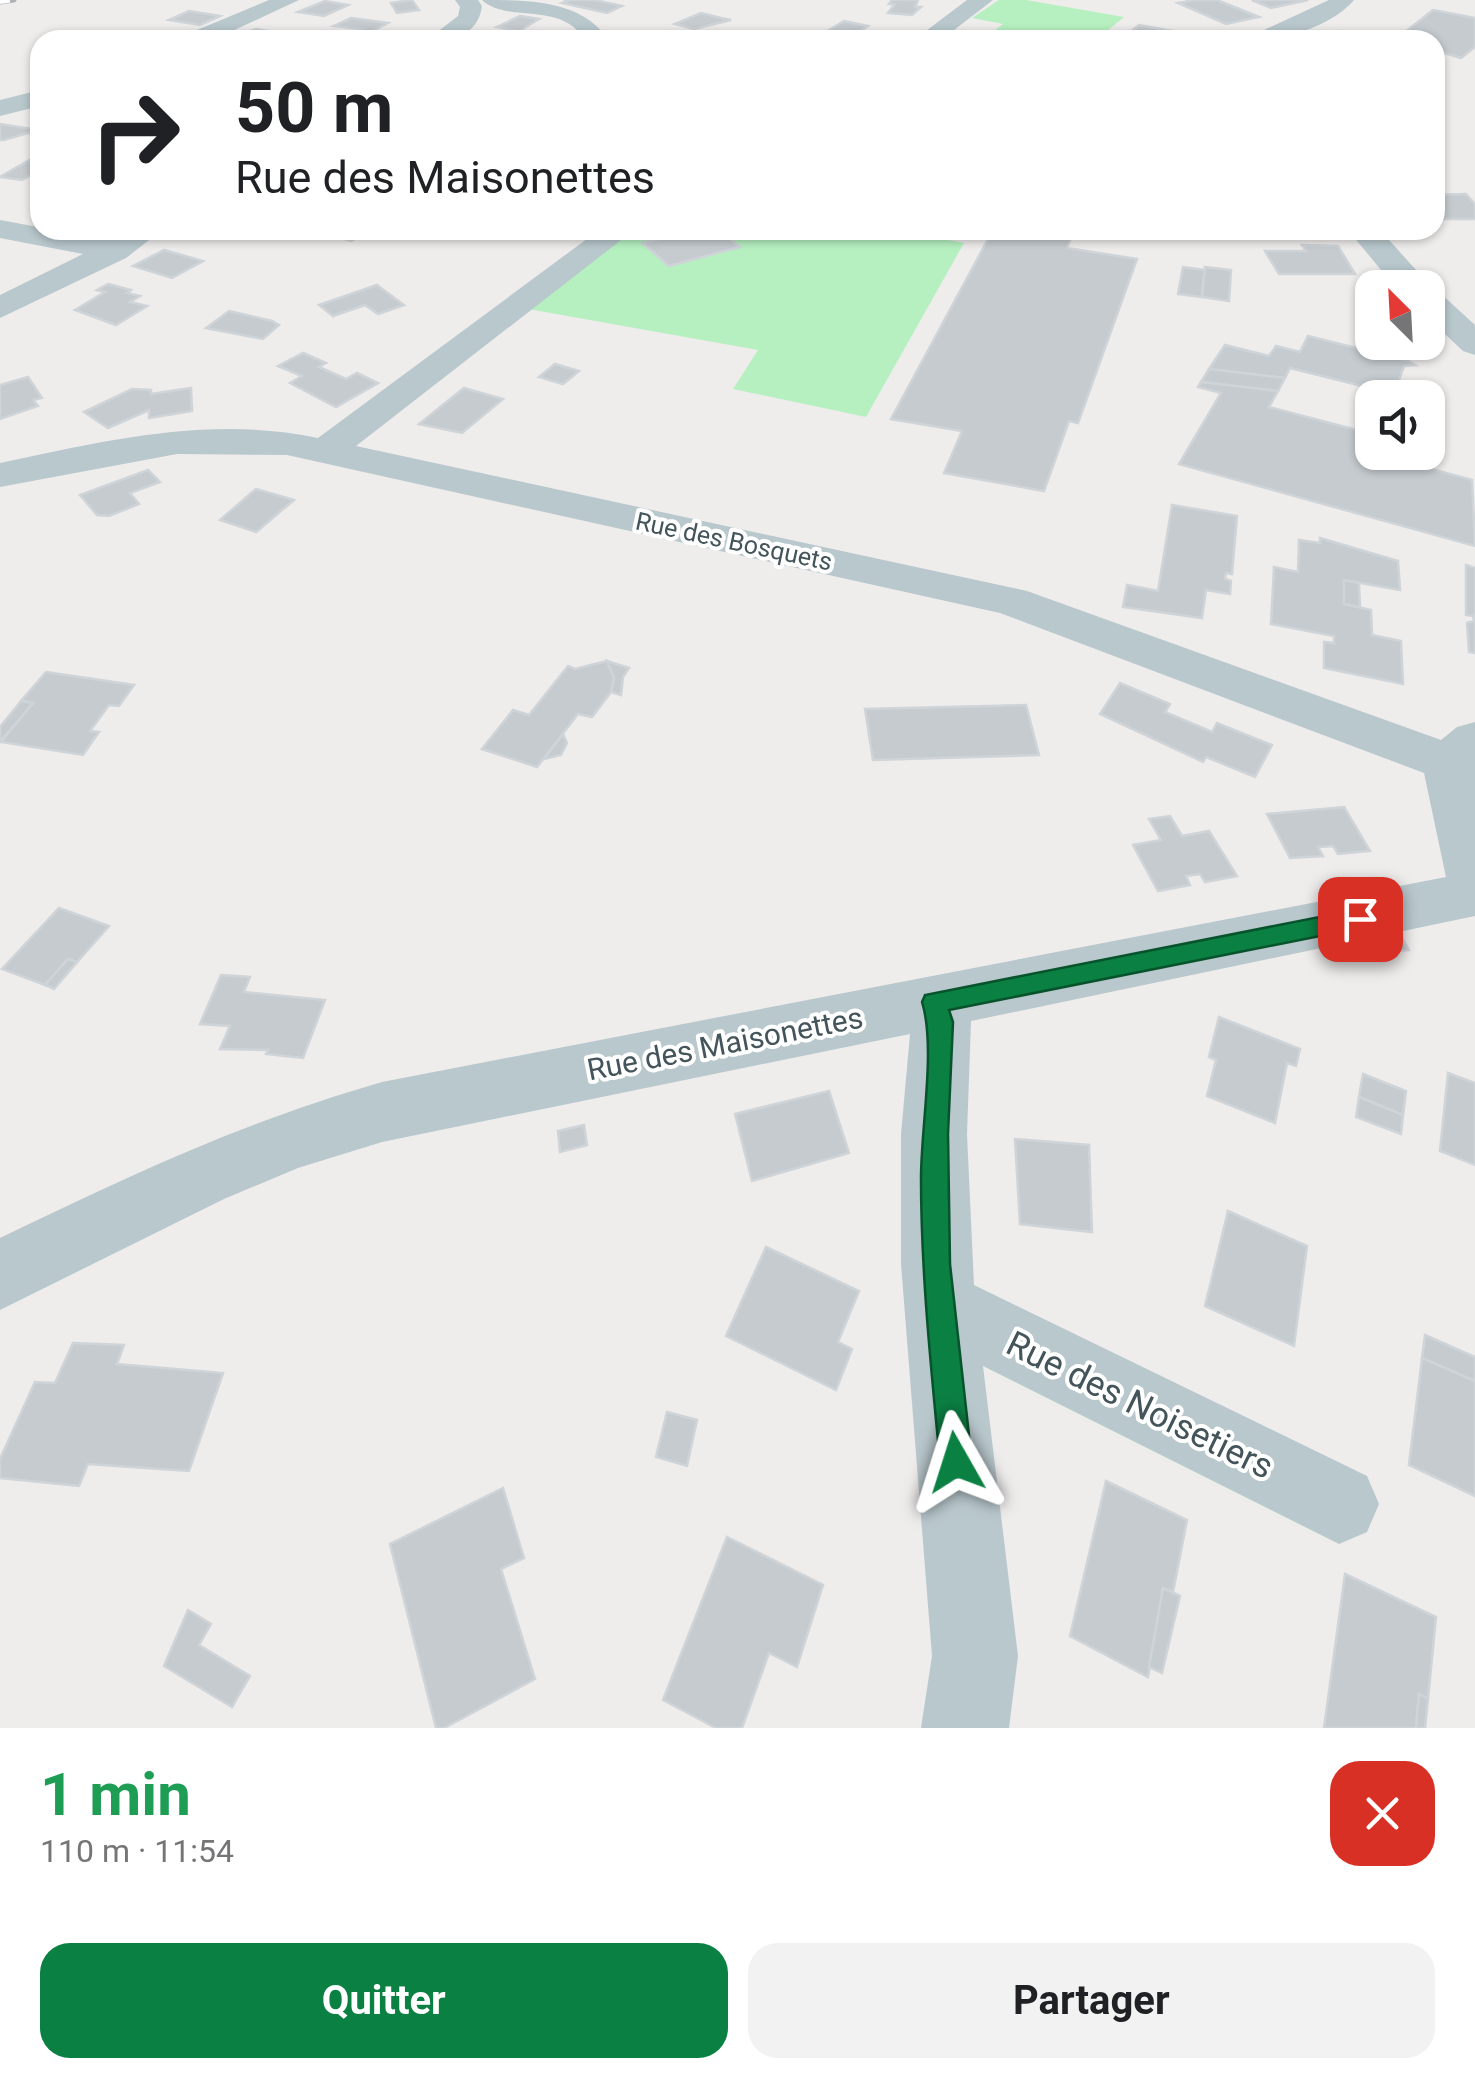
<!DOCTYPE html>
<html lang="fr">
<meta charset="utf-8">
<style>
body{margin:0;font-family:Roboto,sans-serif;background:#f2f2f2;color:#202124;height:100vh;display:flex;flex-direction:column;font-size:38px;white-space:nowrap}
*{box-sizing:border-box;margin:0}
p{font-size:32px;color:#757577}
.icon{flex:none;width:55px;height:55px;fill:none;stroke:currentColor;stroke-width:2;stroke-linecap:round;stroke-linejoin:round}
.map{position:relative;height:1728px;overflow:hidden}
.sheet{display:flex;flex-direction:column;background:#fff;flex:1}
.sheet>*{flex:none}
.top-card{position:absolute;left:30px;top:30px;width:1415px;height:210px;border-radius:30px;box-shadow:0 2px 8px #0004;background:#fff;color:#202124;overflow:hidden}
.needle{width:65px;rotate:336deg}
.tools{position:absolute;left:1355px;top:270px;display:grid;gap:20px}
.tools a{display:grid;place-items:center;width:90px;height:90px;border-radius:20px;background:#fff;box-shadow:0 2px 8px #0004;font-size:50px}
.pin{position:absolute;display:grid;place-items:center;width:85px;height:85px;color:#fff;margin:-42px;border-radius:20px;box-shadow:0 5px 15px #0006}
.me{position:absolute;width:110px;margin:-55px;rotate:354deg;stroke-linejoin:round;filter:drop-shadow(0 0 8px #0008)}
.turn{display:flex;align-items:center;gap:35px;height:210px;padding:0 40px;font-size:45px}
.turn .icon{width:130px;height:130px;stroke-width:2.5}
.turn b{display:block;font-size:70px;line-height:85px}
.round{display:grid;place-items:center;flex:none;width:105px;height:105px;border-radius:30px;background:#f2f2f2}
.overview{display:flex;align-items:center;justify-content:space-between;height:170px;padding:0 40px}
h1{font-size:60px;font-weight:700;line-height:75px;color:#1e9e55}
.action{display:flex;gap:20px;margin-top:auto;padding:20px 40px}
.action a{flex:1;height:115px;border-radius:30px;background:#0b8043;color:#fff;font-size:40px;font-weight:700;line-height:115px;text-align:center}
.action a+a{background:#f2f2f2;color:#202124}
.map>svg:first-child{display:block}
</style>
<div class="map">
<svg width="1475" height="1728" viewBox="0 0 1475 1728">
<rect width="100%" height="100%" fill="#efecec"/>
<g fill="#b6f0c0">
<polygon points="999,0 1026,0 1124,17 1096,40 1047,40 995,30 1003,24 972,18"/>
<polygon points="619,230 897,230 964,243 866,417 733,389 758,350 517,307"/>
</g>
<g fill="#c5cbcf" stroke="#cfd4d8" stroke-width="2.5">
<polygon points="412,0 419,10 397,13 391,3"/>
<polygon points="564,0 594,0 622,6 607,13 562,3 567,1"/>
<polygon points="892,0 918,0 915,7 921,7 912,15 888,13 895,4 889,4"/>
<polygon points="1195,0 1217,0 1259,17 1226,24 1178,3"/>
<polygon points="1252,0 1308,0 1271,8"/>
<polygon points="325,1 348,5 324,16 298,12"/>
<polygon points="1433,10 1475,18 1475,47 1461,58 1435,50 1435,40 1396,39"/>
<polygon points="189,11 220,16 200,25 169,20"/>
<polygon points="701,13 721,18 731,20 694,29 675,24"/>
<polygon points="520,16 539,19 519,31 497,27"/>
<polygon points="351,18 388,23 367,34 356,32 362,29 334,26"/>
<polygon points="844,21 868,26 850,37 826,32"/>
<polygon points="1139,25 1221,40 1119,40"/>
<polygon points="256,29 274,32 257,40 226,39"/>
<polygon points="1341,31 1371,37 1329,40"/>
<polygon points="0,124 38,130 4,140 0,140"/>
<polygon points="40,154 40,170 22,180 0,177"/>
<polygon points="1466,194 1475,204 1475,219 1435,219 1435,195"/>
<polygon points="334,230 367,230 369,231 351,241 327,234"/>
<polygon points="993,230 1074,230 1067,248 1137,259 1078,423 1069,421 1044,491 944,473 962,431 891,419"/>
<polygon points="691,231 698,237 720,231 740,247 669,266 642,243"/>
<polygon points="1302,245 1338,246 1355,274 1279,274 1265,251 1306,251"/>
<polygon points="164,250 203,261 172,278 133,266"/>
<polygon points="1183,267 1205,270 1202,297 1178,294"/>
<polygon points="1205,267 1231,270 1229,301 1202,297"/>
<polygon points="108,284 131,290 127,293 140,296 130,302 147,306 116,325 75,310 105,292 97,290"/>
<polygon points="377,285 404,305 378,314 365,305 333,316 319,305"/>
<polygon points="229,311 272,321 279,325 263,339 206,328"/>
<polygon points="1308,336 1408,361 1415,365 1404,366 1394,394 1290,368 1285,378 1209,369 1225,345 1269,356 1276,346 1300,352"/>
<polygon points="303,353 326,363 319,367 346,379 357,373 378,383 336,407 290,383 302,376 278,366"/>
<polygon points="555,364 579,371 563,384 539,377"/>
<polygon points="1209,369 1285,378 1278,391 1201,382"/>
<polygon points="28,377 42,398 33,400 38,406 0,419 0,385"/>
<polygon points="1201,382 1278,391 1269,407 1372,434 1372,452 1409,452 1406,462 1472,480 1475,546 1179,464 1221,393 1198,387"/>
<polygon points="191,388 192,411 149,418 149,410 108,428 84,412 132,389 151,390 151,394"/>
<polygon points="464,388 503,399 462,433 419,424"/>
<polygon points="148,470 160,482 130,493 139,504 109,516 97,515 80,495"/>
<polygon points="256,489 294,500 256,532 220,520"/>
<polygon points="1172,505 1237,516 1232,574 1226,573 1225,579 1231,581 1230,594 1206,590 1202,618 1123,607 1127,585 1158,591"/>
<polygon points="1320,538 1398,561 1400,590 1344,580 1344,604 1371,610 1372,635 1401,641 1403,684 1324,668 1324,642 1334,643 1334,636 1271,624 1274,567 1298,572 1299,540 1320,543"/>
<polygon points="1466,565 1475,568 1475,653 1469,652 1467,623 1474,621 1473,616 1466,615"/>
<polygon points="1344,580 1359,583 1360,607 1344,604"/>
<polygon points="607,661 629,668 623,677 621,695 611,692 614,678"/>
<polygon points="607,661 614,678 611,692 592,717 578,714 537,767 482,749 513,710 529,715 568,666 575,669"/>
<polygon points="46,672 134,685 119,706 109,705 90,731 99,732 83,755 1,742 33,703 21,701"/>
<polygon points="1120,683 1170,704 1165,712 1212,732 1217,723 1272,745 1255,777 1206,757 1203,762 1100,714"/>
<polygon points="21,701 33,703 0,742 0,727"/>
<polygon points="1026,705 1039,755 873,760 865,709"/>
<polygon points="563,734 567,743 561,755 544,759"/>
<polygon points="1344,807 1370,851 1338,854 1333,846 1318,847 1323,856 1290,858 1267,814"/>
<polygon points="1170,816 1182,836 1209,831 1237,876 1205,882 1200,874 1186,876 1190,885 1158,891 1133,845 1161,840 1149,819"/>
<polygon points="59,908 109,926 77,962 68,959 45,985 2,969"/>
<polygon points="1403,940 1409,950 1387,952 1382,942"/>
<polygon points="68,959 77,962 54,989 45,985"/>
<polygon points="221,975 250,977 244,992 325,1000 303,1058 266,1054 268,1050 220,1049 230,1026 200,1024"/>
<polygon points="1219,1017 1300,1049 1296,1066 1287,1063 1275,1123 1207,1096 1216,1060 1209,1057"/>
<polygon points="1448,1073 1475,1083 1475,1165 1440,1151"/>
<polygon points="1363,1074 1406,1091 1403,1115 1359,1097"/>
<polygon points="829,1091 849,1153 752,1181 735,1114"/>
<polygon points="1359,1097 1403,1115 1401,1134 1356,1117"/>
<polygon points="584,1125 587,1145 560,1152 558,1131"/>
<polygon points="1015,1139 1089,1145 1092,1232 1020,1224"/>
<polygon points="1228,1211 1307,1246 1294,1346 1205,1306"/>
<polygon points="766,1247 859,1291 838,1342 852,1349 836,1390 726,1336"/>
<polygon points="1425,1335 1475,1357 1475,1381 1422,1358"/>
<polygon points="73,1343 124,1345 117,1364 223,1373 189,1471 88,1464 79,1486 0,1478 0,1459 35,1382 55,1383"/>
<polygon points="1422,1358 1475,1381 1475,1496 1409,1465"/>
<polygon points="667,1412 697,1420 687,1466 656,1457"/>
<polygon points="1106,1481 1187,1520 1173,1592 1163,1588 1148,1677 1070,1636"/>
<polygon points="503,1488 524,1558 501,1569 535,1679 444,1728 436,1728 390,1544"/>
<polygon points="727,1537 823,1585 797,1667 769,1653 742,1728 716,1728 663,1700"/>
<polygon points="1345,1574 1436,1617 1428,1699 1419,1694 1416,1728 1324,1728"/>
<polygon points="1163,1588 1180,1596 1162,1673 1149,1667"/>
<polygon points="188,1610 211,1624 199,1645 250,1676 232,1707 164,1666"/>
<polygon points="1419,1694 1428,1699 1425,1728 1416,1728"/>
</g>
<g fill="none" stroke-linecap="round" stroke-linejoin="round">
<g fill="#b9c8cd" fill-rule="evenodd">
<polygon points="269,0 299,0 213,40 181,40 185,35"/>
<path d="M455 0H478L482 6C478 36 453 40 427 40L458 16 460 7Z"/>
<path d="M482 0C530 0 581 0 609 40H585C561 0 507 24 482 0Z"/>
<polygon points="967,0 993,0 941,40 914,40"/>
<path d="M1329 0H1354C1332 26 1285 40 1253 40L1266 29Z"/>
<polygon points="40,90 40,106 0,116 0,100"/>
<polygon points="0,220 108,240 125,230 162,230 126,258 0,318 0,295 83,254 0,238"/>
<path d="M599 230H634L356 446 1027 591 1441 740 1457 727 1475 722V916L971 1021 967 1134 974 1285 1367 1476 1379 1504 1367 1532 1339 1544 983 1366 1018 1656 1009 1728H921L932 1656 901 1264V1134L910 1034 382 1142 298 1168 224 1199 0 1310V1238C129 1176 243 1122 382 1082L1446 877 1424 773 1000 613 287 455 177 454 0 487V463C104 441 211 415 318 438Z"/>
<polygon points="1348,230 1380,230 1426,281 1429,290 1440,293 1475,325 1475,355 1463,351 1428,318 1428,288 1396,288"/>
</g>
<g stroke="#aeb3b7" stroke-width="5">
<polyline id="rail" points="0,2 14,0"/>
</g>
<use href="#rail" stroke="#fff" stroke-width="4" stroke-dasharray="10" stroke-linecap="butt"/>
</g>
<path fill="#0b8043" stroke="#07532c" stroke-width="2.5" d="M1360 909 1369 912 1372 919 1369 926 1360 928 949 1010 953 1022 948 1134 950 1264 972 1462 967 1473 956 1478 944 1473 940 1462C931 1367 921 1273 921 1178 921 1127 936 1047 922 1002L925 995Z"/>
<g text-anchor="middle" stroke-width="8" stroke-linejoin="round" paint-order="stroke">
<g font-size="25" fill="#43545a" stroke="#fff">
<text transform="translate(734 541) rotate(12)" y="9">Rue des Bosquets</text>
</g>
<g font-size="30" fill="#43545a" stroke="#fff">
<text transform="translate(725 1044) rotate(-11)" y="10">Rue des Maisonettes</text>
</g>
<g font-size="35" fill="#43545a" stroke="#fff">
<text transform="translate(1140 1405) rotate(26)" y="12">Rue des Noisetiers</text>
</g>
</g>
</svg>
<div class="tools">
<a><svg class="needle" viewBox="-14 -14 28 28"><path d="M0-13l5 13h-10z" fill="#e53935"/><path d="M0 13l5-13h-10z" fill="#757577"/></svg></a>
<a><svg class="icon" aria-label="sound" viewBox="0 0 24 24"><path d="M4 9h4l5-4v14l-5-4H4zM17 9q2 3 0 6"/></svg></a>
</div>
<div class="pin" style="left:1360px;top:919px;background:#d93025"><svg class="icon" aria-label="arrive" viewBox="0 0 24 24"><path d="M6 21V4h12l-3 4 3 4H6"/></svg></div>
<svg class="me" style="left:956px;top:1462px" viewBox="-20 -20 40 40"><path d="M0-17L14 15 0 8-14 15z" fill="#0b8043" stroke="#fff" stroke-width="4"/></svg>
<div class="top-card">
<div class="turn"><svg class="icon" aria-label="right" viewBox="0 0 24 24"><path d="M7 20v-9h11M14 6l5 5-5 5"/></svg><div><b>50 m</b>Rue des Maisonettes</div></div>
</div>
</div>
<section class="sheet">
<div class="overview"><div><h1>1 min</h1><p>110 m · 11:54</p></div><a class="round" style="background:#d93025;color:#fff"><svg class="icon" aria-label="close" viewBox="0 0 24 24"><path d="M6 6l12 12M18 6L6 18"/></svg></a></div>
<div class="action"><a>Quitter</a><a>Partager</a></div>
</section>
